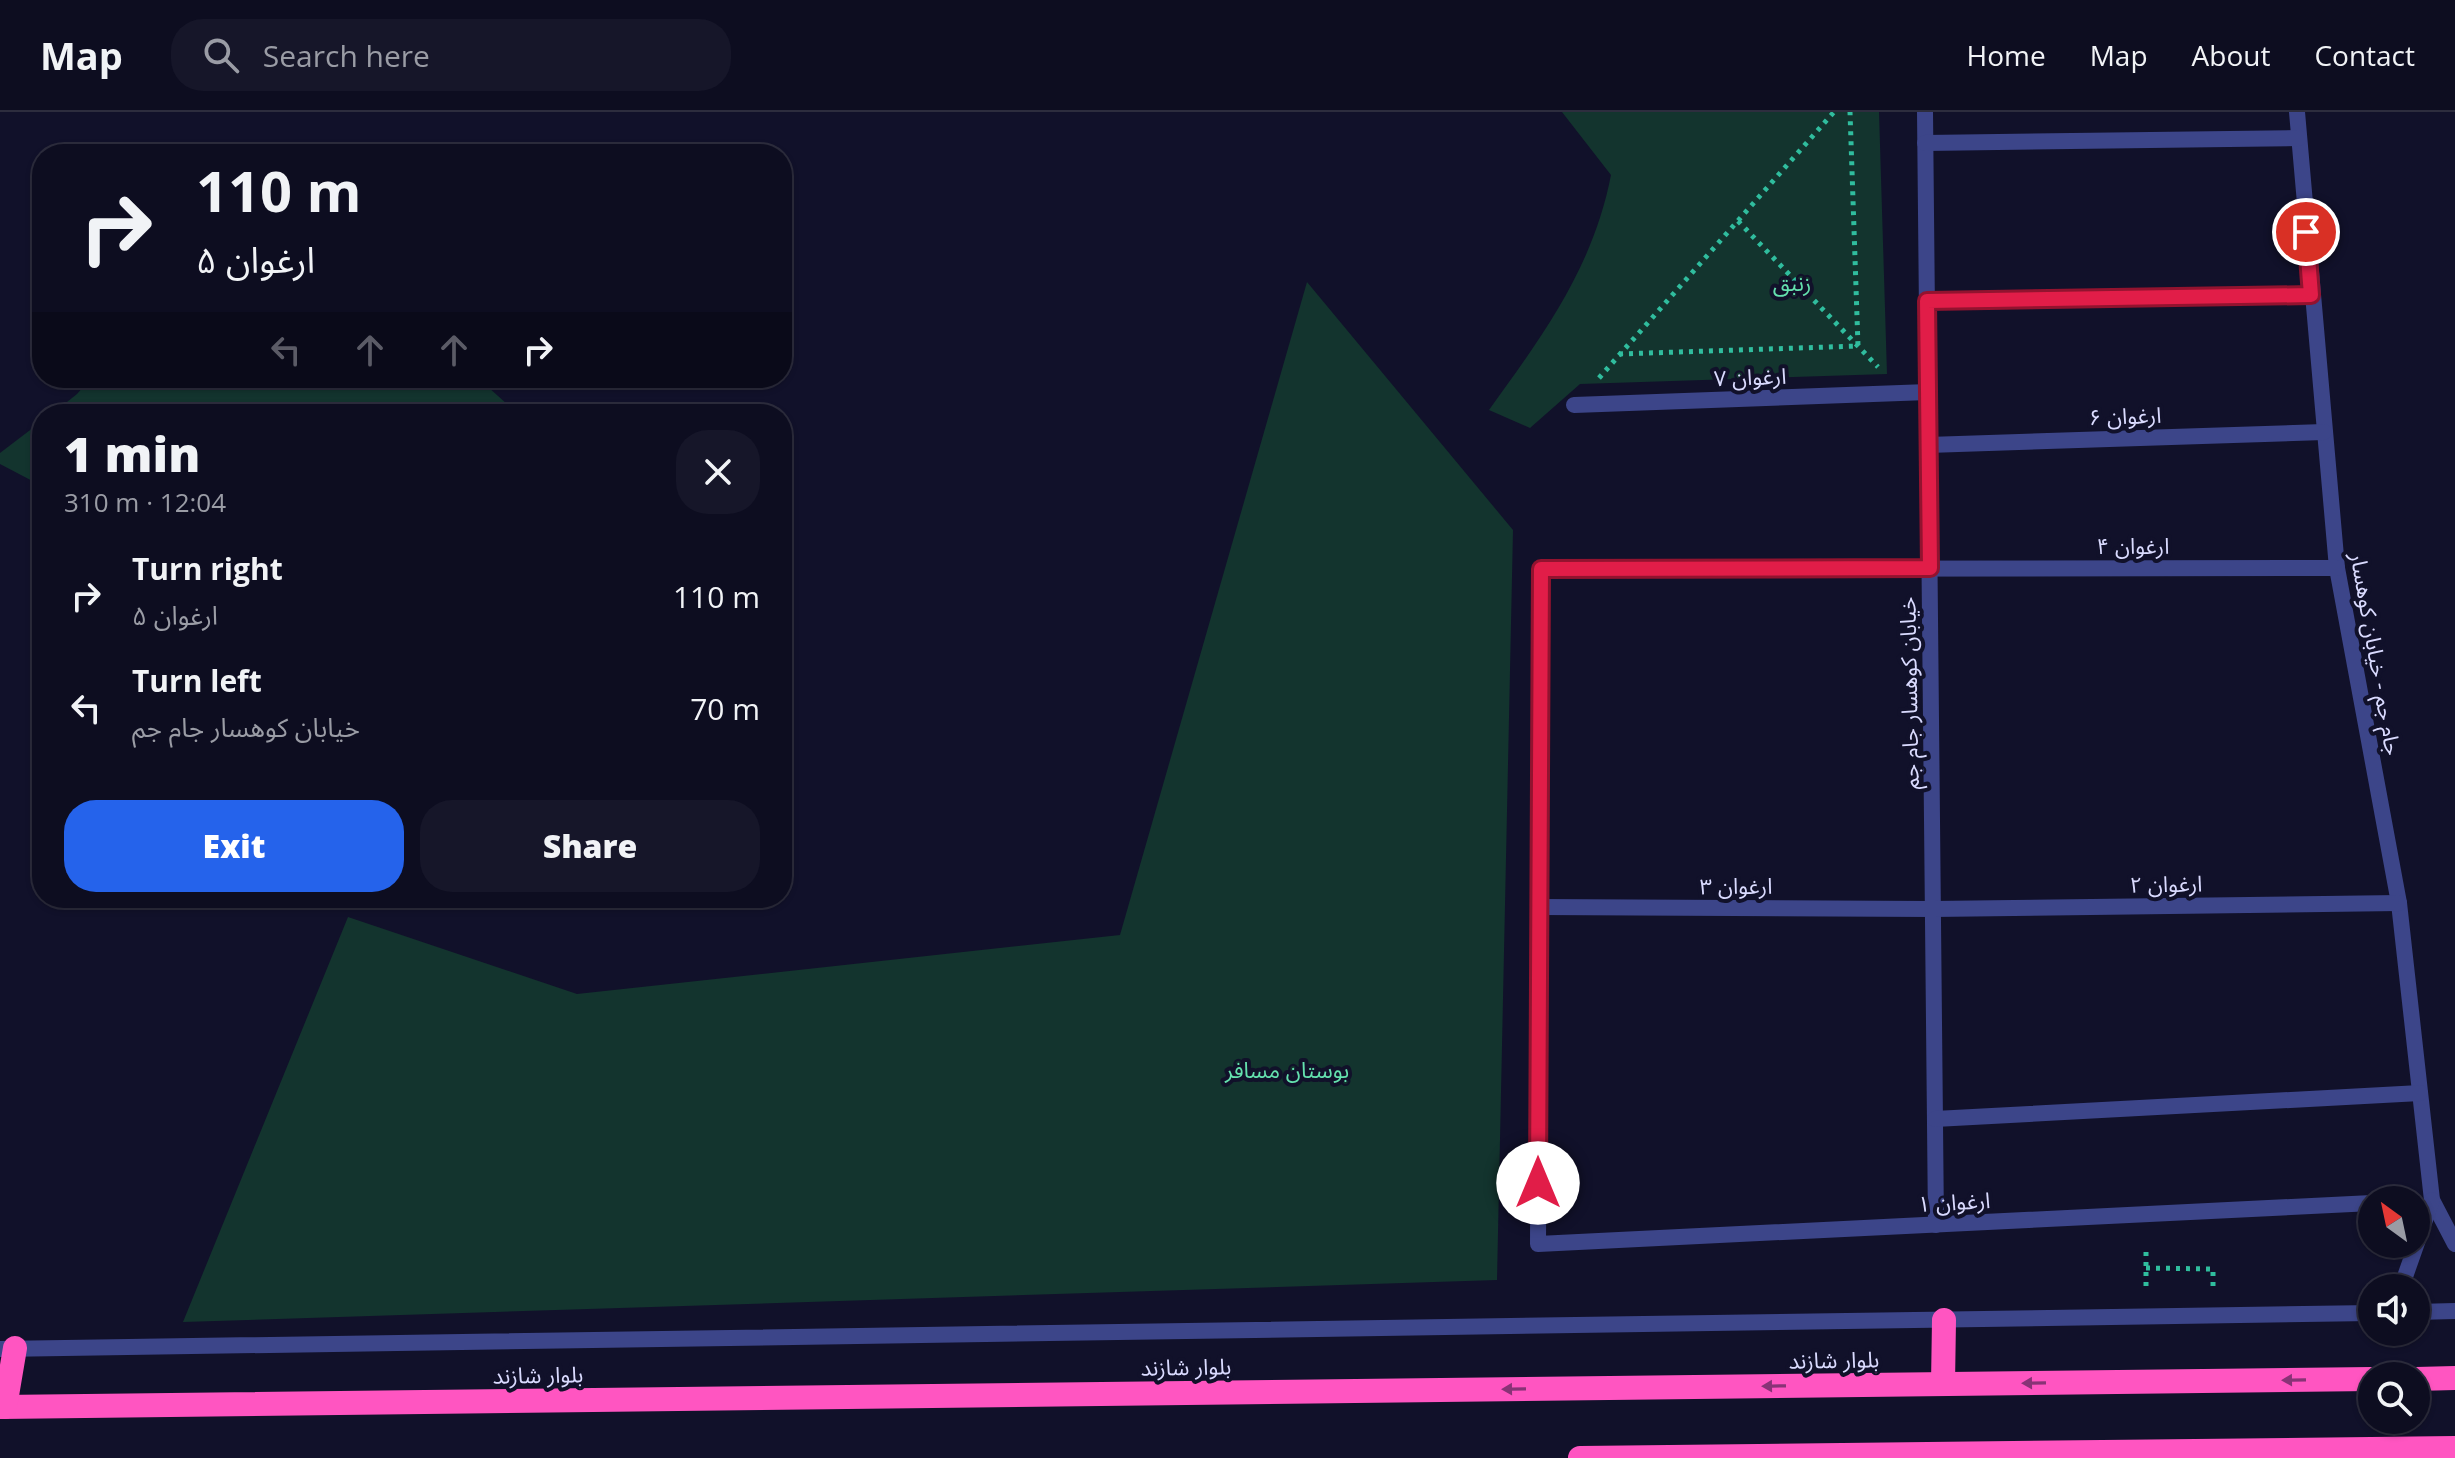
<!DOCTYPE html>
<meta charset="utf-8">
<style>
body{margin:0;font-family:"Open Sans","Noto Sans Arabic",sans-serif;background:#161629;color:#f1f3f6;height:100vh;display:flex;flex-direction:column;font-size:30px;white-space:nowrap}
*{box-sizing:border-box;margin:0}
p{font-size:26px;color:#9a9ca5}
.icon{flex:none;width:44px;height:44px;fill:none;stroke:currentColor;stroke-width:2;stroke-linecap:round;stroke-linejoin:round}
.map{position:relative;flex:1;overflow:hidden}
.side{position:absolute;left:32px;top:292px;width:760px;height:504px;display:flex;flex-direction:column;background:#0d0d20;border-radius:32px;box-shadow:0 2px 6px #0004,0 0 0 2px #2d2d3e}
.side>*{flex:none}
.banner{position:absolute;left:32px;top:32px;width:760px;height:244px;border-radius:32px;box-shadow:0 2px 6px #0004,0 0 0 2px #2d2d3e;background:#0d0d20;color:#f1f3f6;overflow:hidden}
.needle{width:52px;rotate:327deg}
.tools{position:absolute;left:2358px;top:1074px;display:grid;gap:16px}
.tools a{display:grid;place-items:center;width:72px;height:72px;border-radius:50%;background:#0d0d20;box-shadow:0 2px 6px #0004,0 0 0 2px #2d2d3e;font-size:40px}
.pin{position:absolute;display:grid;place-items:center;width:68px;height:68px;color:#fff;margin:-34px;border:4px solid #fff;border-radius:50%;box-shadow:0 2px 8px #0007}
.me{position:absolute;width:88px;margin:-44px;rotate:0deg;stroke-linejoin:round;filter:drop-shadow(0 0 6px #0008)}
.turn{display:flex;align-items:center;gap:28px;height:168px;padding:0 32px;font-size:36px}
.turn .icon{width:104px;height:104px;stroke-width:2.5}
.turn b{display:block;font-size:56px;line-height:68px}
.lanes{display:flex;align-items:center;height:76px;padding:0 32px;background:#0003;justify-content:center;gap:40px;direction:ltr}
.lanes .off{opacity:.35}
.round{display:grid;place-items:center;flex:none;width:84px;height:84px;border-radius:32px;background:#161629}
.overview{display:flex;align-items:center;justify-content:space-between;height:136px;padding:0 32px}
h1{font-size:48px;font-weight:800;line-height:60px}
.cta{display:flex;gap:16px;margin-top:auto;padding:16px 32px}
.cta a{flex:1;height:92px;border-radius:32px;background:#2563eb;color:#fff;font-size:32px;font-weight:800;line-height:92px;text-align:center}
.cta a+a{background:#161629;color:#f1f3f6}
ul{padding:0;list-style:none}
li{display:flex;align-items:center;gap:24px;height:112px;padding:0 32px}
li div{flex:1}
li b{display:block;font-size:30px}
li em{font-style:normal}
header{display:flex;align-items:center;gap:48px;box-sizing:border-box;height:112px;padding:0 40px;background:#0d0d20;border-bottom:2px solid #2d2d3e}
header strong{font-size:38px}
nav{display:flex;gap:44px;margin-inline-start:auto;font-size:28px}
.search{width:560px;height:72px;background:#161629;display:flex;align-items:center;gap:20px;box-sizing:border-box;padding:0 28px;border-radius:32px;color:#9a9ca5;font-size:30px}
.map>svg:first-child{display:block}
</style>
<header>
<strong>Map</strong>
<div class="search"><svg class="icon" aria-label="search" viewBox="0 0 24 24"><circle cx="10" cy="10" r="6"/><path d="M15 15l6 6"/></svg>Search here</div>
<nav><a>Home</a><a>Map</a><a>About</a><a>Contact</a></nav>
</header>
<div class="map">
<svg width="2455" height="1346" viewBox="0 0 2455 1346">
<rect width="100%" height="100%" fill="#11112a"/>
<g fill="#13342e">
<path d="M1562 0H1879L1887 262 1580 272 1530 316 1489 298C1543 223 1593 156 1611 63Z"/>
<polygon points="1307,170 1513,418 1497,1168 183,1210 348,805 577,882 1120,823"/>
<polygon points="91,266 478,266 518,302 52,302 77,282"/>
<polygon points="42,309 42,374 0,352 0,341"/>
</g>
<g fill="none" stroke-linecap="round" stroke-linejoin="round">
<g stroke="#30bd9e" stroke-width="5" stroke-dasharray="4 6" stroke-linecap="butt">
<polyline points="1738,109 1878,255"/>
<polyline points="1619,242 1858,234 1850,0"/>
<polyline points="1599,266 1834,0"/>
<polyline points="2146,1140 2146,1177"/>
<polyline points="2146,1156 2213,1157 2213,1179"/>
</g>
<g stroke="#3c4589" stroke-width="16">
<polyline points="1925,0 1936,1113"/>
<polyline points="2297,0 2337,456 2399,791 2432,1088 2455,1132"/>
<polyline points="1925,31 2299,26"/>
<polyline points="1927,189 2311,183"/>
<polyline points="1574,293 1928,280"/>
<polyline points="1928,333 2324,320"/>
<polyline points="2337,456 1541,457 1538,1132 2372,1091"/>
<polyline points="1539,795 1933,797 2399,791"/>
<polyline points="1935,1007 2420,981"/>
<polyline points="2401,1176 2432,1088"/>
<polyline points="2416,1200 2455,1199"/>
<polyline points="0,1237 2372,1201"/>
</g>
<g stroke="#ff55c1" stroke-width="24">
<polyline points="2416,1267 2455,1266"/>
<polyline points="1943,1272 1944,1208"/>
<polyline points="0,1295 2372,1267"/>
<polyline points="5,1295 15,1236"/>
<polyline points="1580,1346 2455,1336"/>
</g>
</g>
<defs><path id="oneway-solid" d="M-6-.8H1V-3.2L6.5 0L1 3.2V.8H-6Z" transform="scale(2)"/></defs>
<g fill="#883376">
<use href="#oneway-solid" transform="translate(2294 1268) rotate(179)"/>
<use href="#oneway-solid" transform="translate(2034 1271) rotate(179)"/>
<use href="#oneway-solid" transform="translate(1774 1274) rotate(179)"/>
<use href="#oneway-solid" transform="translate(1514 1277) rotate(179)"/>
</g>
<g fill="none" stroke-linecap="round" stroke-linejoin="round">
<g stroke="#92132f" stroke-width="20">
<polyline id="route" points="1538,1071 1541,457 1930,456 1927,189 2311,183 2306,120"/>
</g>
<use href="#route" stroke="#e11d48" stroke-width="14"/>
</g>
<g text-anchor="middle" stroke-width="8" stroke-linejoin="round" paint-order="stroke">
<g font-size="22" fill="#64e1ae" stroke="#11112a">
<text x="1792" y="179">زنبق</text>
<text x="1287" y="966">بوستان مسافر</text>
</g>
<g font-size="22" fill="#dadbff" stroke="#11112a">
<text transform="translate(1750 265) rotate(-2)" y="8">ارغوان ۷</text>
<text transform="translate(2125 304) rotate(-2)" y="8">ارغوان ۶</text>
<text x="2133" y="442">ارغوان ۴</text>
<text transform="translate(2376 542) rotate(80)" y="8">جام جم - خیابان کوهسار</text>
<text transform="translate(1909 581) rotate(-91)" y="8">خیابان کوهسار جام جم</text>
<text transform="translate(2166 772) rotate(-1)" y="8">ارغوان ۲</text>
<text x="1736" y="782">ارغوان ۳</text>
<text transform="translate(1954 1090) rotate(-3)" y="8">ارغوان ۱</text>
<text transform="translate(1834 1248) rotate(-1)" y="8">بلوار شازند</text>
<text transform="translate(1186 1255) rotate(-1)" y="8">بلوار شازند</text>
<text transform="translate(538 1263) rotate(-1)" y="8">بلوار شازند</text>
</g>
</g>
</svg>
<div class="tools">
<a><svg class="needle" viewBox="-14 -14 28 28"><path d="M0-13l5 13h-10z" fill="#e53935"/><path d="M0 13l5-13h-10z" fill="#9a9ca5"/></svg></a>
<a><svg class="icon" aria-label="sound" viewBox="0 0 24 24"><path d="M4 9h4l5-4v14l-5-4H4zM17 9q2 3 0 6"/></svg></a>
<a><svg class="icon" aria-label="search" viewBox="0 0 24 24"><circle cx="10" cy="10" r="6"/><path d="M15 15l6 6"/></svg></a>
</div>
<div class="pin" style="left:2306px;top:120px;background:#d93025"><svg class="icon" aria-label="arrive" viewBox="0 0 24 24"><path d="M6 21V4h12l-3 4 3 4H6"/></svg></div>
<svg class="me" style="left:1538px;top:1071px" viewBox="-20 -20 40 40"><circle r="19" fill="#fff"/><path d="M0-13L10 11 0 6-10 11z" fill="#e11d48"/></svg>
<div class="banner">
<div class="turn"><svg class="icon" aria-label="right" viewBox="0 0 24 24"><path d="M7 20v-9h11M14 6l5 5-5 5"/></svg><div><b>110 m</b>ارغوان ۵</div></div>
<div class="lanes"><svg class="icon off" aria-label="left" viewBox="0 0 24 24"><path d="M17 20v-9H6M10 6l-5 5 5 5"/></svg><svg class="icon off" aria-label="ahead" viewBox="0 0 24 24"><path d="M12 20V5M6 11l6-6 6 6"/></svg><svg class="icon off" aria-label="ahead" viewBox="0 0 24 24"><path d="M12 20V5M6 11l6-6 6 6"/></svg><svg class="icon" aria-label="right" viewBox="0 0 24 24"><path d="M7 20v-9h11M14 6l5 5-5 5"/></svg></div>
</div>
<section class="side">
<div class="overview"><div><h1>1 min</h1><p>310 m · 12:04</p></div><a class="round"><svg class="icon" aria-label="close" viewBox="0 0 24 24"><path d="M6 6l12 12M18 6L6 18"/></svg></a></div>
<ul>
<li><svg class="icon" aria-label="right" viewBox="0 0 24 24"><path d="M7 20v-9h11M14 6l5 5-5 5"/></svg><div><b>Turn right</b><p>ارغوان ۵</p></div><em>110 m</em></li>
<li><svg class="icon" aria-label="left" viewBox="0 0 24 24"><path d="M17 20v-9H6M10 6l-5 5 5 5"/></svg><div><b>Turn left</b><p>خیابان کوهسار جام جم</p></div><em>70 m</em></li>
</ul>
<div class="cta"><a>Exit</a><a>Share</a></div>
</section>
</div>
